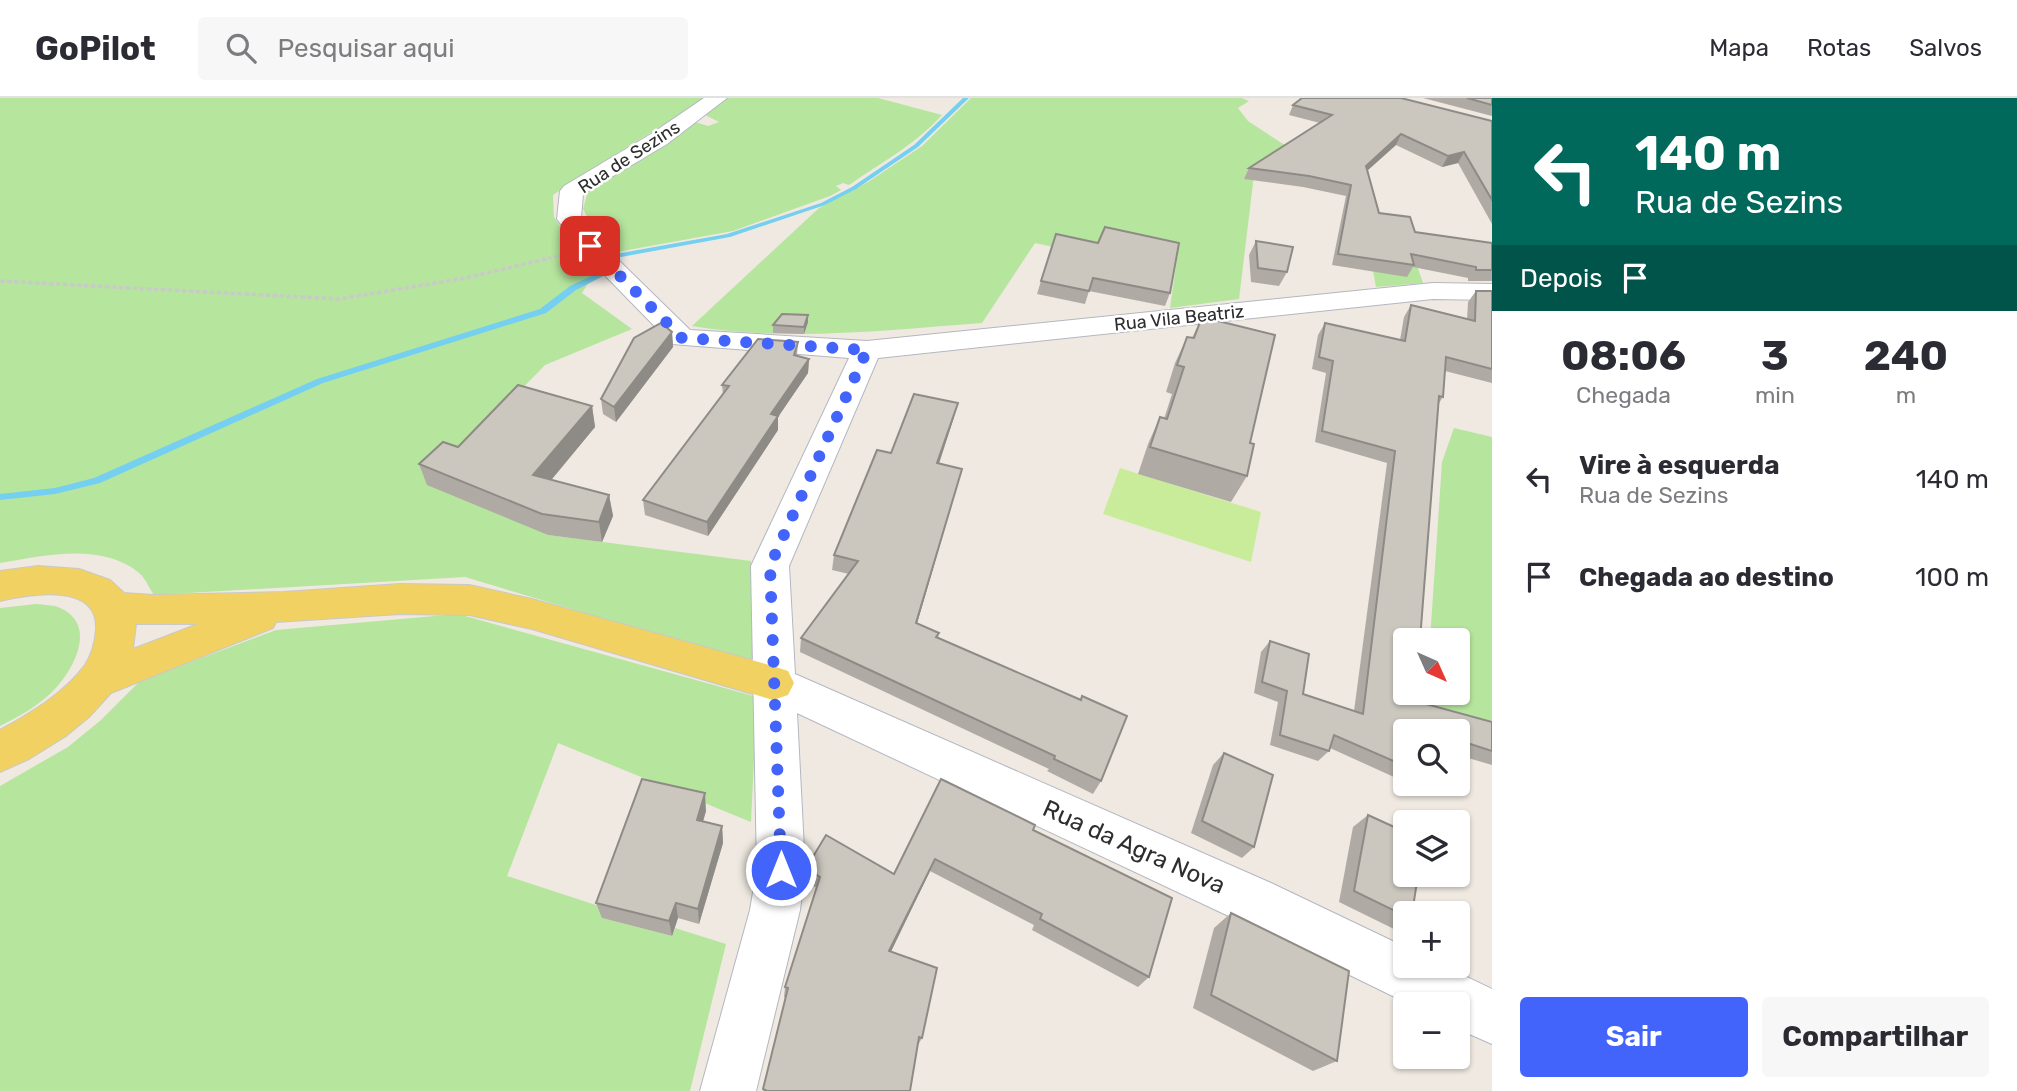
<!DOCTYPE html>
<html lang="pt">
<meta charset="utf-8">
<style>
body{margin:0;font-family:Rubik,sans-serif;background:#f7f7f7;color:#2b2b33;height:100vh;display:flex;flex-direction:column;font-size:26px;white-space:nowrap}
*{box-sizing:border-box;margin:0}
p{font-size:23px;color:#7c7c81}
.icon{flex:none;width:38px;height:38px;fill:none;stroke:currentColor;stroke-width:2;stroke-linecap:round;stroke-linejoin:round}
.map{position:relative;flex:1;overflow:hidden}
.sheet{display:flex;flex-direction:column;background:#fff;width:525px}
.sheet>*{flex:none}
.top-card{background:#00695c;color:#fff;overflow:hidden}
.needle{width:46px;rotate:135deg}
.controls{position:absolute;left:1393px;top:530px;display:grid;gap:14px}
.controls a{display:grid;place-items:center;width:77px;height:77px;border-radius:7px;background:#fff;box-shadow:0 2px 5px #0004;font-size:35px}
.pin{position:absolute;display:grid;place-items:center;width:60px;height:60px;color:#fff;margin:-30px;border-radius:14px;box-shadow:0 4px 10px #0006}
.me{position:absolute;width:77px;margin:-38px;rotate:0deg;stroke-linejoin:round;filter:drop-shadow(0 0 5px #0008)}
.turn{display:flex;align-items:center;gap:24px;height:147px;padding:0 28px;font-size:32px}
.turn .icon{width:91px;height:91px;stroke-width:2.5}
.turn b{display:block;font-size:49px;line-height:60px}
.then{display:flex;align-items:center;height:66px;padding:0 28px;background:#0003;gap:14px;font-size:26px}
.eta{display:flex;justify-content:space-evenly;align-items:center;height:119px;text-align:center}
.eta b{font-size:42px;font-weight:700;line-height:49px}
.button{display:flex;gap:14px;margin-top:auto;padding:14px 28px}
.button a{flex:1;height:80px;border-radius:7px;background:#4264fb;color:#fff;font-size:28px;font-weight:700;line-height:80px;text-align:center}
.button a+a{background:#f7f7f7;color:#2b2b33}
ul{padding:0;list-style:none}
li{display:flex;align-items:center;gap:21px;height:98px;padding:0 28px}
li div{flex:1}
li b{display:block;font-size:26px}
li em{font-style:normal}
header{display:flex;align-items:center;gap:42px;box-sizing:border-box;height:98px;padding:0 35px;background:#fff;border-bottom:2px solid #e1e1e2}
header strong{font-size:33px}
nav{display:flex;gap:38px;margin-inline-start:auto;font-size:24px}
.search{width:490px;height:63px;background:#f7f7f7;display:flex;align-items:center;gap:18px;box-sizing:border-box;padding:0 24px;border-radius:7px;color:#7c7c81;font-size:26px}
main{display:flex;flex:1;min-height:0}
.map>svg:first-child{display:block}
</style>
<header>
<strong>GoPilot</strong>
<div class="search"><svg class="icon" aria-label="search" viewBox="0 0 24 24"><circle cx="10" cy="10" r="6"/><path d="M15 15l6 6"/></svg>Pesquisar aqui</div>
<nav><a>Mapa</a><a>Rotas</a><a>Salvos</a></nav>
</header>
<main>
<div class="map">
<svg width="1492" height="993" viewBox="0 0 1492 993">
<rect width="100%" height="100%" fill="#efe9e1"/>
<g fill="#b6e59e">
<path d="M0 0H704C655 35 601 62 553 97L554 119 581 159 597 170 582 195 632 231 545 267 450 365 548 437 751 463 755 566 465 479 154 497C149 490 145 479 138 474 100 444 43 458 0 465Z"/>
<path d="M728 0H878L942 17C916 46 881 65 849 87L843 85 836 88 841 92 830 98 733 133 617 154 593 130 583 111 588 93 695 24 708 28 719 24 705 17Z"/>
<path d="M971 0H1242L1249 3 1238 10 1248 23 1286 48 1254 77 1239 201 1170 210 1178 154 1157 150 1094 158 1035 145 982 225C886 232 787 244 692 228L819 110 868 84 922 48Z"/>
<polygon points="1413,156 1423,185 1376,189 1373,173 1406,178"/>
<polygon points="1454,330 1492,339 1492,638 1425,618 1426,595 1458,595 1458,542 1430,542 1442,364"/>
<path d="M36 506C43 507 52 507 58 509 100 526 73 574 51 595 36 609 18 619 0 628V510Z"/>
<polygon points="458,516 757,599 751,724 558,645 507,778 605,810 602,820 672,838 675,830 726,846 690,993 0,993 0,688 68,649 101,622 140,583 276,532"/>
</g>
<polygon fill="#c9ec9a" points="1120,370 1261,414 1251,464 1103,416"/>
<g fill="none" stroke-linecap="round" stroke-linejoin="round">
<g fill="#75cff0" fill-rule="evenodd">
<polygon points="963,0 969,0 918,49 856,91 825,107 730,139 621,159 617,157 621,155 727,136 821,105 852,89 914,47"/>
<polygon points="602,173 609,175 576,192 546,215 323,285 100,385 55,396 0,402 0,396 55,390 94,380 317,281 540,211 570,188"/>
</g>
<g stroke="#b4b7c1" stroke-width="2">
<polygon id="minor" points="704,0 727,0 667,46 583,96 581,120 599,143 690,232 867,243 1433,185 1492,186 1492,202 1433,201 878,260 789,468 795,576 1271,785 1405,849 1405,868 1444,868 1492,891 1492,946 1458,931 1458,906 1409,906 1235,821 797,615 805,771 800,812 756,993 700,993 750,812 757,771 751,468 849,260 672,246 581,153 557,121 560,93 564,88 651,36"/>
</g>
<g stroke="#c9c9c9" stroke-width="2">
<path id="major" d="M38 468 79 471 110 482 124 495 153 497 284 494 400 486 469 487 532 501 773 568 788 573 794 585 788 597 773 602 532 531 469 517 400 516 276 524 273 530 111 595 89 619 66 638 29 661 0 674V632C31 615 63 596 85 567 92 556 95 544 96 532 99 484 30 496 0 503V473ZM136 526H198L133 551Z"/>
</g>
<polyline stroke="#c9c9c9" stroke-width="2.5" stroke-dasharray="3.5 2" stroke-linecap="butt" points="543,162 563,157"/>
<polyline stroke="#c9c9c9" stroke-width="3.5" stroke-dasharray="4.5 2.5" stroke-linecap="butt" points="0,183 339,201 466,180 550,160"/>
<use href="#minor" fill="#fff" fill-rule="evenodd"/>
<use href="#major" fill="#f2d163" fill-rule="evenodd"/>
</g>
<g fill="#afaba4">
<polygon points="1423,0 1492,0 1492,18"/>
<polygon points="1293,7 1492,23 1492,126 1458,65 1442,69 1396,47 1367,73 1379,115 1415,134 1492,145 1492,183 1468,183 1468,180 1413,169 1407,179 1332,167 1346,98 1303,89 1244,81 1249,70 1320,25 1289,17"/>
<polygon points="1256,143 1287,174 1279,188 1251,184 1249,157"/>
<polygon points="1098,145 1170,195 1165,208 1089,193 1085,206 1037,196 1041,183"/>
<polygon points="1476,193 1492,193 1492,285 1445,273 1443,299 1439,305 1415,603 1492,624 1492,667 1458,657 1458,634 1405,634 1405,684 1330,650 1329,653 1318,663 1270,647 1278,604 1254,595 1261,554 1270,543 1303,596 1354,613 1387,365 1315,344 1326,275 1312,271 1318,237 1325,225 1400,242 1404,219 1411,207 1467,221 1468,204"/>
<polygon points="1202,219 1250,345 1247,378 1231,404 1138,376 1148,346 1160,319 1164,321 1172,296 1166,294 1175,265 1187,239 1192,240"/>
<polygon points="808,224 804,236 773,235 773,227"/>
<polygon points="672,234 673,249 616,324 603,316 601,301"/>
<polygon points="798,244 797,258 809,261 808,275 778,319 778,332 708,438 645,417 643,402 723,297 722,287"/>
<polygon points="592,308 595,329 551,382 609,397 613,418 602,444 548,437 427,387 419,366 458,349"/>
<polygon points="954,319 939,366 958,385 917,525 939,535 938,540 1101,683 1093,696 1047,673 1049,671 800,554 801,540 849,476 832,472 834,457 891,355"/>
<polygon points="1224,655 1254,749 1242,760 1191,735 1213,667"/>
<polygon points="941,681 1033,732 1149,879 1138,889 1032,832 1034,827 930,773 890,854 922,940 918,947 910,993 763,993 786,900 784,899 785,889 817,790 806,784 808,767 894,776"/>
<polygon points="706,713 703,724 722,728 723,745 699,826 678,820 672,838 602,820 596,805"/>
<polygon points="1368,717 1405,816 1405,825 1394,831 1339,804 1353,729"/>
<polygon points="1231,815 1337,963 1313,973 1193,910 1214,830"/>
</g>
<g fill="#8e8b86">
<polygon points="1401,36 1396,47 1360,79 1366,68"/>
<polygon points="1464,54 1458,65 1442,69 1448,58"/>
<polygon points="808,217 808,224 804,236 804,229"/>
<polygon points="672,234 673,249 616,324 614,309"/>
<polygon points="809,261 808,275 778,319 778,332 708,438 707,424 771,316"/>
<polygon points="958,305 954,319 934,380 937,365"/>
<polygon points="592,308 595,329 538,398 533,377"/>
<polygon points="962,371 958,385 913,539 916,525"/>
<polygon points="609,397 613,418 602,444 599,424"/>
<polygon points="705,695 706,713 698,739 697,722"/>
<polygon points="722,728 723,745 699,826 698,811"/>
<polygon points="935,761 930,773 886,864 889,853"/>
<polygon points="676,805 678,820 672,838 669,823"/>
</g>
<g fill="#cbc7bf" stroke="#8e8b86" stroke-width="2">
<polygon points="1302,0 1401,0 1492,23 1492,102 1464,54 1448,58 1401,36 1366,68 1379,115 1410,119 1415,134 1492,145 1492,172 1476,172 1476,169 1411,156 1414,167 1338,156 1351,87 1309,78 1249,70 1332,17 1293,7"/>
<polygon points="1467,0 1492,0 1492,7"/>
<polygon points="1105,129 1179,145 1170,195 1093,180 1089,193 1041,183 1056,136 1098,145"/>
<polygon points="1256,143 1293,149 1287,174 1258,170"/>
<polygon points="1476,193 1492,193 1492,271 1446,259 1443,299 1439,298 1420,542 1405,542 1405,595 1415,595 1415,603 1492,624 1492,653 1458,642 1458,634 1405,634 1405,668 1334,637 1329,653 1280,637 1287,593 1262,584 1270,543 1309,556 1303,596 1363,616 1395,353 1322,333 1333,263 1319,259 1325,225 1405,243 1411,207 1475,223"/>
<polygon points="782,216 808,217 804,229 773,227"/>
<polygon points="1202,219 1275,237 1250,345 1254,346 1247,378 1150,349 1160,319 1167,321 1184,269 1177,267 1187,239 1194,240"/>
<polygon points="661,225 672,234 614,309 601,301 634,240"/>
<polygon points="758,241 798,244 794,257 809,261 771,316 778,318 707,424 643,402 729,288 722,287"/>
<polygon points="518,287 592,308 533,377 609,397 599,424 542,416 419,366 443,344 458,349"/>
<polygon points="914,296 958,305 937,365 962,371 916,525 939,535 936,539 1081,602 1082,598 1127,618 1101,683 1054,661 1055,658 801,540 858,463 834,457 877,352 891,355"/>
<polygon points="1224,655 1273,677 1254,749 1202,723"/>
<polygon points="642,681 705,695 697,722 722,728 698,811 676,805 669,823 596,805"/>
<polygon points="941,681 1035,727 1033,732 1172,800 1149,879 1040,821 1042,816 935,761 889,853 937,870 922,940 919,939 910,993 767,993 763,991 788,890 785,889 820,779 808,772 808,767 826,737 894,776"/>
<polygon points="1368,717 1405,734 1405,777 1418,777 1412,816 1405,816 1405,818 1354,793"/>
<polygon points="1231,815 1349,873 1337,963 1211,897"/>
</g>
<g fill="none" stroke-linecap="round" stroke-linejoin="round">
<polyline stroke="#4264fb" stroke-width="12" stroke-dasharray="0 21.6" points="590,148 682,240 867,252 770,468 781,772"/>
</g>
<g text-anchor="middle" stroke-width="5" stroke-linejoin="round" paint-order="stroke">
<g font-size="18" fill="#2e2e2e" stroke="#fff">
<text transform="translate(629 59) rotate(-33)" y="6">Rua de Sezins</text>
<text transform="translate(1179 220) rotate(-6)" y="6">Rua Vila Beatriz</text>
</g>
<g font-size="24" fill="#2e2e2e" stroke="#fff">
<text transform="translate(1134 749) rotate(24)" y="8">Rua da Agra Nova</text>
</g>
</g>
</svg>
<div class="controls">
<a><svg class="needle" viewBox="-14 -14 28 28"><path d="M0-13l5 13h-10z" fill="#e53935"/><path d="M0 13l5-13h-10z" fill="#7c7c81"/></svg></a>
<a><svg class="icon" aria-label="search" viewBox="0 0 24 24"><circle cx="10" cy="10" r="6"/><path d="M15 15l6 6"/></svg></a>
<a><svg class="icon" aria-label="layers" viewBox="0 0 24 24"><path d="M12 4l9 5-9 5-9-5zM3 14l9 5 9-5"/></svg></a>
<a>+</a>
<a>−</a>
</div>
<div class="pin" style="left:590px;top:148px;background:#d93025"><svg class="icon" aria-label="arrive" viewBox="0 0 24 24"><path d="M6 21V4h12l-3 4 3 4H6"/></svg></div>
<svg class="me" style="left:781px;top:772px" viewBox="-20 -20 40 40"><circle r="17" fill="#4264fb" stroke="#fff" stroke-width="3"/><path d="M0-11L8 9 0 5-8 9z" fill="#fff"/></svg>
</div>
<section class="sheet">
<div class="top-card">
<div class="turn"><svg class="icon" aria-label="left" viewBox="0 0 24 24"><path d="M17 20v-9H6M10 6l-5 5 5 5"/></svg><div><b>140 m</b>Rua de Sezins</div></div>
<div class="then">Depois<svg class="icon" aria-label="arrive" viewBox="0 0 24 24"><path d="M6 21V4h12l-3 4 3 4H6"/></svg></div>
</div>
<div class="eta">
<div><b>08:06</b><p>Chegada</p></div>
<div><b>3</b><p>min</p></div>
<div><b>240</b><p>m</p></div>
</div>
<ul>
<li><svg class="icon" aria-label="left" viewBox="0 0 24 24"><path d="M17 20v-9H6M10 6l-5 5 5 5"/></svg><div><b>Vire à esquerda</b><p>Rua de Sezins</p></div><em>140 m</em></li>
<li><svg class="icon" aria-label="arrive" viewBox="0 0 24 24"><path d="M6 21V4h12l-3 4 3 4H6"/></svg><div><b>Chegada ao destino</b></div><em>100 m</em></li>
</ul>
<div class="button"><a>Sair</a><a>Compartilhar</a></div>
</section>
</main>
